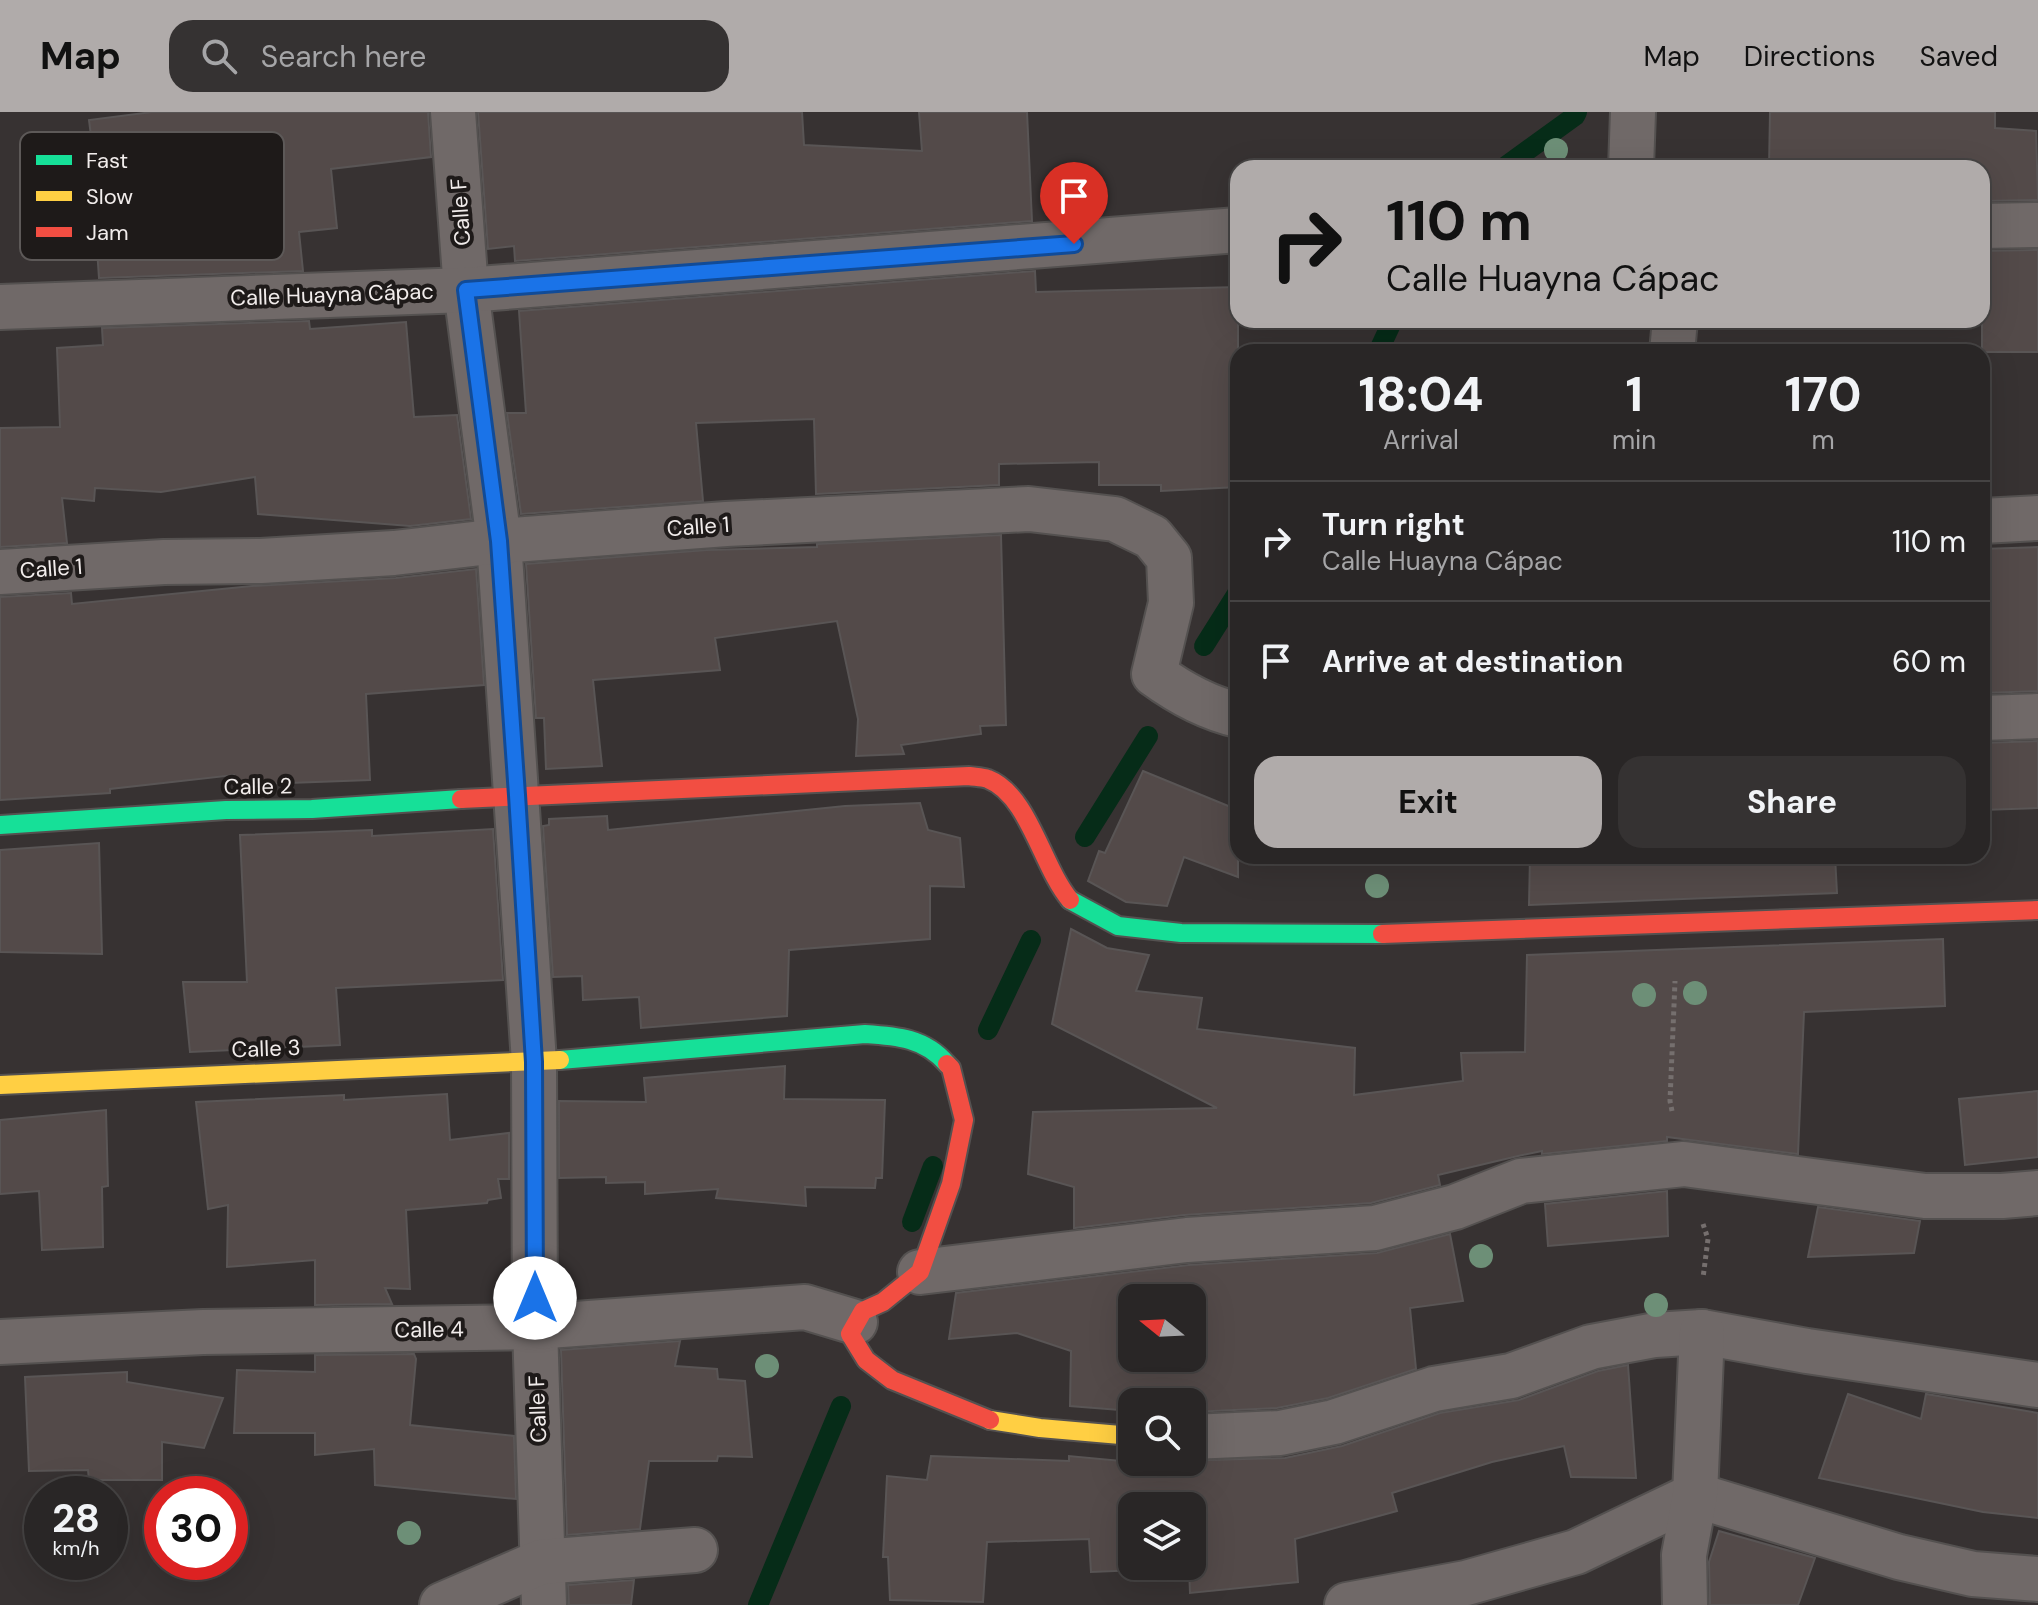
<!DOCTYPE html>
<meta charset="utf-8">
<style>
body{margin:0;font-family:"DM Sans",sans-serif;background:#353232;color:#f1f3f6;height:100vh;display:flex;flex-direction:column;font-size:30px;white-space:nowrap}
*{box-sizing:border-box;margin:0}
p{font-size:26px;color:#a5a5a7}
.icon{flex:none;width:44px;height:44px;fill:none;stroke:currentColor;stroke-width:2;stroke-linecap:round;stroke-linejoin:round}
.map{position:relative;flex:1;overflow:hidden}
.panel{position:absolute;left:1230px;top:232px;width:760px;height:520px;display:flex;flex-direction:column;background:#292626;border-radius:24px;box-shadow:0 8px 32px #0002,0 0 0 2px #454343}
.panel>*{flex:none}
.hud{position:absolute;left:1230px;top:48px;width:760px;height:168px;border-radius:24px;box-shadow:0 8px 32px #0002,0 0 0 2px #454343;background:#b0abaa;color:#111;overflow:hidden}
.needle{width:52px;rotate:288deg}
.fabs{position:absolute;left:1118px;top:1172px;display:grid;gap:16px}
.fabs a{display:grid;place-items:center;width:88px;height:88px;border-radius:16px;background:#292626;box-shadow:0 8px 32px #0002,0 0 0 2px #454343;font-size:40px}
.speed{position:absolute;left:24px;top:1364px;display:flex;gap:16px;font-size:40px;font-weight:700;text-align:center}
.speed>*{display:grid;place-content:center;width:104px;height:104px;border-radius:50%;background:#292626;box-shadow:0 8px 32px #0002,0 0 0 2px #454343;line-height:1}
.speed small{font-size:20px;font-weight:400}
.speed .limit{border:12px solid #d22;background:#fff;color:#111}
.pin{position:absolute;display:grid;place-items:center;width:68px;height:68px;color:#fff;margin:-82px -34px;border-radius:50% 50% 50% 0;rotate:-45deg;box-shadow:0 0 8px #0007}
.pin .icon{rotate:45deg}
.me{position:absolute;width:88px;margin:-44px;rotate:0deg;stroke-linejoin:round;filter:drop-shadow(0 0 6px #0008)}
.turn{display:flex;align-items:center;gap:28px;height:168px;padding:0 24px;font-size:36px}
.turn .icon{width:104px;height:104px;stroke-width:2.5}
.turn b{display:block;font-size:56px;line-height:68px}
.eta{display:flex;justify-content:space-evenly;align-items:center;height:136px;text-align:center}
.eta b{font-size:48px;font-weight:700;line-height:56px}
.cta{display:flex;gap:16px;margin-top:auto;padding:16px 24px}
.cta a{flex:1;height:92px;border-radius:24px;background:#b0abaa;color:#111;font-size:32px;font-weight:700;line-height:92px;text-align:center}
.cta a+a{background:#353232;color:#f1f3f6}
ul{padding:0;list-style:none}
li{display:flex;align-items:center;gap:24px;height:120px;padding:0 24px;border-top:2px solid #454343}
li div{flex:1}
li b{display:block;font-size:30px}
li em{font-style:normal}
header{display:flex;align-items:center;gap:48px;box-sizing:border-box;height:112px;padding:0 40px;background:#b0abaa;color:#111}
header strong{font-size:38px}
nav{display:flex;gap:44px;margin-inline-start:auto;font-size:28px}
.search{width:560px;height:72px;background:#353232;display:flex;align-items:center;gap:20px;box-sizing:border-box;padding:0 28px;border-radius:24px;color:#a5a5a7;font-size:30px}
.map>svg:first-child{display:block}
</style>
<header>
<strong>Map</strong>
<div class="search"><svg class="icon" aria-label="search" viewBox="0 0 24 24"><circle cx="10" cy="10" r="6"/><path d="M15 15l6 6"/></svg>Search here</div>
<nav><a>Map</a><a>Directions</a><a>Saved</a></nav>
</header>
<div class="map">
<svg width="2038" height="1493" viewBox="0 0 2038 1493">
<rect width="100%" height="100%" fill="#373232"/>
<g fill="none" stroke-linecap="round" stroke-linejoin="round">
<g stroke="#062c18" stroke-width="20">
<polyline points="1503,56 1575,4 1577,0"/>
<polyline points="1378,240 1393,208"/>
<polyline points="1204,534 1238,480"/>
<polyline points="1085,725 1148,624"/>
<polyline points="988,918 1031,828"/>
<polyline points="912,1110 933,1054"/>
<polyline points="758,1493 841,1294"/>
</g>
</g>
<g fill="#534a49" stroke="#595555" stroke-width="2" fill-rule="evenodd">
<polygon points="152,0 428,0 431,45 331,57 337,116 299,120 303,159 99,166 93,79 98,79 89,8"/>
<polygon points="478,0 802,0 804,33 922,39 919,0 1027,0 1032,109 515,149 514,134 488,137"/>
<polygon points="1770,0 1995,0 1995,16 2036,19 2038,88 1982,89 1982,56 1769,56"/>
<polygon points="2038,138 2038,240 1982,240 1982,139"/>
<polygon points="1035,159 1036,180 1238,175 1238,375 1161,379 1161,373 1099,373 1099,350 999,352 999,373 816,382 814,307 696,311 703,389 521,402 507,301 526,301 519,199"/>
<polygon points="309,209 310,217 406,210 414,305 457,303 471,407 410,414 258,402 255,365 161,380 95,376 94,389 62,386 67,431 0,435 0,316 60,315 57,236 103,233 102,216"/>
<polygon points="1001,423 1006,613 980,614 981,622 901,633 904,642 856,644 858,607 837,509 715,526 720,558 593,568 602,654 546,657 544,606 536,606 526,452 707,438 817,435 817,432"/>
<polygon points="2038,435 2038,579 1982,581 1982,437"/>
<polygon points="476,457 484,573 366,582 370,668 235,673 234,663 110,677 110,681 0,688 0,485 71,481 72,492 252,474 396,466"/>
<polygon points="2038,629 2038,696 1982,698 1982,631"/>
<polygon points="1143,659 1238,698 1238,765 1184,745 1167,794 1126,790 1088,769 1099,739 1105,741"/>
<polygon points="920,691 928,718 960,726 964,775 930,774 930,827 789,838 787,904 641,916 639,885 583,888 582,864 553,865 543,714 549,713 549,707 607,704 608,718 845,694"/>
<polygon points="493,717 503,868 336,876 340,933 190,940 183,870 247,870 240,723 372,718 372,724"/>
<polygon points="99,731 102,842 0,840 0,738"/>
<polygon points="1530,744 1835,744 1837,781 1529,793"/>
<polygon points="1071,817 1107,836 1149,843 1136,879 1202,886 1197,917 1355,936 1354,983 1463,969 1461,941 1525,940 1527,843 1943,827 1945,894 1804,900 1798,1042 1667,1025 1667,1029 1542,1042 1542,1039 1518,1044 1438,1063 1440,1073 1371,1091 1184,1103 1074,1116 1074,1075 1028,1062 1033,1000 1217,996 1052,912"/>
<polygon points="785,954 784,987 885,988 882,1066 876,1066 875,1076 805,1075 806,1094 716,1086 718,1077 645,1082 645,1070 606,1071 606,1065 559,1066 559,989 646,990 644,966"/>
<polygon points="2038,979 2038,1045 1965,1053 1959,987"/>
<polygon points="447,982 450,1028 509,1021 509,1067 498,1067 501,1086 488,1088 487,1091 406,1098 410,1177 385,1176 392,1192 315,1193 315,1148 227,1155 228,1093 208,1097 196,990 344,983 344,988"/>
<polygon points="106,998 108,1074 102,1075 103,1135 42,1138 39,1079 0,1082 0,1008"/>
<polygon points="1667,1079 1668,1124 1548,1134 1545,1092"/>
<polygon points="1818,1095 1920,1109 1914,1141 1808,1145"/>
<path d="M1450 1122 1463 1189 1410 1196 1416 1257 1328 1286 1277 1296 1192 1300V1290H1132V1299L1070 1294 1071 1239 1017 1221 949 1227 956 1181 1189 1153 1377 1141ZM1132 1186H1192V1246H1132Z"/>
<polygon points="680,1229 675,1254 717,1257 718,1267 745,1269 752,1345 718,1344 717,1349 649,1349 640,1417 567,1423 561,1238"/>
<polygon points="414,1242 416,1247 410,1313 514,1324 516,1387 375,1373 374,1337 315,1343 315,1321 234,1321 237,1258 315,1260 315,1243"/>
<path d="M1628 1253 1636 1366 1571 1365 1564 1334 1492 1350 1392 1381 1397 1399 1295 1427 1298 1470 1190 1481 1189 1456 1091 1460 1089 1427 987 1430 983 1490 890 1488 888 1445H883L887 1364 927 1368 931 1344 1069 1349V1344L1132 1350 1285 1346 1342 1334 1440 1301 1519 1288 1598 1259ZM1132 1394H1192V1454H1132Z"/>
<polygon points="127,1260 127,1270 223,1286 204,1336 162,1330 162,1368 89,1368 88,1358 29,1359 25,1265"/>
<polygon points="1848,1282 1921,1307 1926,1282 2038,1301 2038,1406 1983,1400 1819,1366"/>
<polygon points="1719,1419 1815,1446 1798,1493 1710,1493 1709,1450"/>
<polygon points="634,1468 631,1493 569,1493 568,1473"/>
</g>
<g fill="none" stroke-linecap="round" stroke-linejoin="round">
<g stroke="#545150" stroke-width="48">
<g id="street">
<polyline points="453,0 466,178 499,429 534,950 535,1215 544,1493"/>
<polyline points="1631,56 1633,0"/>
<polyline points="1982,114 2038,113"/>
<polyline points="0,195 466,178 1238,118"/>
<polyline points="1672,240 1675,208"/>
<polyline points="1982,409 2038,406"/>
<path d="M0 460 164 450 261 449 394 441 499 429 726 412 1029 397 1115 407 1152 425 1169 446 1171 491 1154 562C1180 581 1207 596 1238 603"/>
<polyline points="1982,606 2038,604"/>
<polyline points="920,1160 1187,1128 1375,1116 1455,1095 1521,1069 1684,1052 1925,1084 2002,1084 2038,1081"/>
<polyline points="0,1230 203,1220 535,1215 805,1195 855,1210"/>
<polyline points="1192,1325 1280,1321 1334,1310 1434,1277 1511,1264 1591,1235 1655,1223 1702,1220 1807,1239 2038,1273"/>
<polyline points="442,1493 541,1450 695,1438"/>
<polyline points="1347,1493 1466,1471 1576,1440 1695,1383 1899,1445 1973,1462 2038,1467"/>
<polyline points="1685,1493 1684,1443 1695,1383 1702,1220"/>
</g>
</g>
<g stroke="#545150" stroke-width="22">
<g id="fast">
<polyline points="0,713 226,698 312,697 461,687"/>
<polyline points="1070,788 1118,814 1181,821 1382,822"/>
<path d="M560 948 865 922C897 924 925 926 947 952"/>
</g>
</g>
<g stroke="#545150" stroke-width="22">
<g id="slow">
<polyline points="0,973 560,948"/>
<polyline points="990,1308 1040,1316 1132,1324"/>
</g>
</g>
<g stroke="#545150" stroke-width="22">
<g id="jam">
<path d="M461 687 969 664C975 665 982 665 988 667 1029 683 1042 755 1070 788"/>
<polyline points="1382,822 2038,798"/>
<polyline points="947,952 951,956 964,1008 951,1072 920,1160 883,1190 863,1199 850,1222 866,1248 892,1268 990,1308"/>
</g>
</g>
<g stroke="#756f6e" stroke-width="5" stroke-dasharray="4 4" stroke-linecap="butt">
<polyline points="1672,999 1670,989 1675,869"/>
<polyline points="1703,1112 1708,1127 1703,1166"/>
</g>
<use href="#street" stroke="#706968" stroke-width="44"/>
<use href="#fast" stroke="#16e098" stroke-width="18"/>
<use href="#slow" stroke="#ffcf43" stroke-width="18"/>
<use href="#jam" stroke="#f24e42" stroke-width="18"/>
</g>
<g fill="#6d8f77">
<circle cx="1556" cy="38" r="12"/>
<circle cx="1377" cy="774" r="12"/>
<circle cx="1695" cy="881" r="12"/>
<circle cx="1644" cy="883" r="12"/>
<circle cx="1481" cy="1144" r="12"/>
<circle cx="1656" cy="1193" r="12"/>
<circle cx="767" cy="1254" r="12"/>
<circle cx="409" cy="1421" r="12"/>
</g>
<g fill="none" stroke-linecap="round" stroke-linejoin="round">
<g stroke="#114b97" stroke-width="20">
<polyline id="route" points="535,1186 534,950 517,683 499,429 466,178 1074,132"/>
</g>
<use href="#route" stroke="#1a73e8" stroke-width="14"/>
</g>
<g text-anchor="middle" stroke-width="8" stroke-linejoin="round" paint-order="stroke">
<g font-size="22" fill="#f1eceb" stroke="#1e1a19">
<text transform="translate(460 100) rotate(-94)" y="8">Calle F</text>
<text transform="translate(332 182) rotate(-2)" y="8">Calle Huayna Cápac</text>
<text transform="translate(698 414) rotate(-4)" y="8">Calle 1</text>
<text transform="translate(51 456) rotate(-4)" y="8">Calle 1</text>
<text transform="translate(258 674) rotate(-1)" y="8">Calle 2</text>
<text transform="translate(266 936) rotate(-2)" y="8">Calle 3</text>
<text transform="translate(429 1217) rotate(-1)" y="8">Calle 4</text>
<text transform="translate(537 1297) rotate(-92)" y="8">Calle F</text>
</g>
</g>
<rect x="20" y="20" width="264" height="128" rx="12" fill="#1e1a19" stroke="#5d5958" stroke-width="2"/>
<rect x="36" y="43" width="36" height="10" fill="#16e098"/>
<rect x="36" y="79" width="36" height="10" fill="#ffcf43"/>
<rect x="36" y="115" width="36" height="10" fill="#f24e42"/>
<g font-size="22" fill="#f1eceb">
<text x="86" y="56">Fast</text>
<text x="86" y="92">Slow</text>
<text x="86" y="128">Jam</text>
</g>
</svg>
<div class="fabs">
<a><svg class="needle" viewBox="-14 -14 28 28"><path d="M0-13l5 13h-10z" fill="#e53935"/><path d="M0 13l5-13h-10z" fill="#a5a5a7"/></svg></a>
<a><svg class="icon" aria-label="search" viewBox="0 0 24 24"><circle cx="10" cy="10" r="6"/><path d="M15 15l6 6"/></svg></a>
<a><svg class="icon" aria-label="layers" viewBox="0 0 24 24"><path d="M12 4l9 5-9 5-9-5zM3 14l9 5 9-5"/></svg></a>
</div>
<div class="speed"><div>28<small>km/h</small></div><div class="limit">30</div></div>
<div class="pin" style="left:1074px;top:132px;background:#d93025"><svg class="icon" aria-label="arrive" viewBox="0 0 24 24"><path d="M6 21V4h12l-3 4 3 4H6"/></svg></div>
<svg class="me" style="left:535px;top:1186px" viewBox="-20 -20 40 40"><circle r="19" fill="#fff"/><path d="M0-13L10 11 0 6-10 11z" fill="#1a73e8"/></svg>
<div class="hud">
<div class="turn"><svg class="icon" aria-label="right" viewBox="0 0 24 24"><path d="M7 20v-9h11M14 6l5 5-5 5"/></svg><div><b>110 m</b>Calle Huayna Cápac</div></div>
</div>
<section class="panel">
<div class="eta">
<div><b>18:04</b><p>Arrival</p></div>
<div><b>1</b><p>min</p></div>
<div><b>170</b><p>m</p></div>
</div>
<ul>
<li><svg class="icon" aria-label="right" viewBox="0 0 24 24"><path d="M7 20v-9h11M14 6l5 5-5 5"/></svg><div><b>Turn right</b><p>Calle Huayna Cápac</p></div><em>110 m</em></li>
<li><svg class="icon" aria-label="arrive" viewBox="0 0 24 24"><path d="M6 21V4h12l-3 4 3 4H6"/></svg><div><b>Arrive at destination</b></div><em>60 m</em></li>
</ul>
<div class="cta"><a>Exit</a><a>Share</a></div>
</section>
</div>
